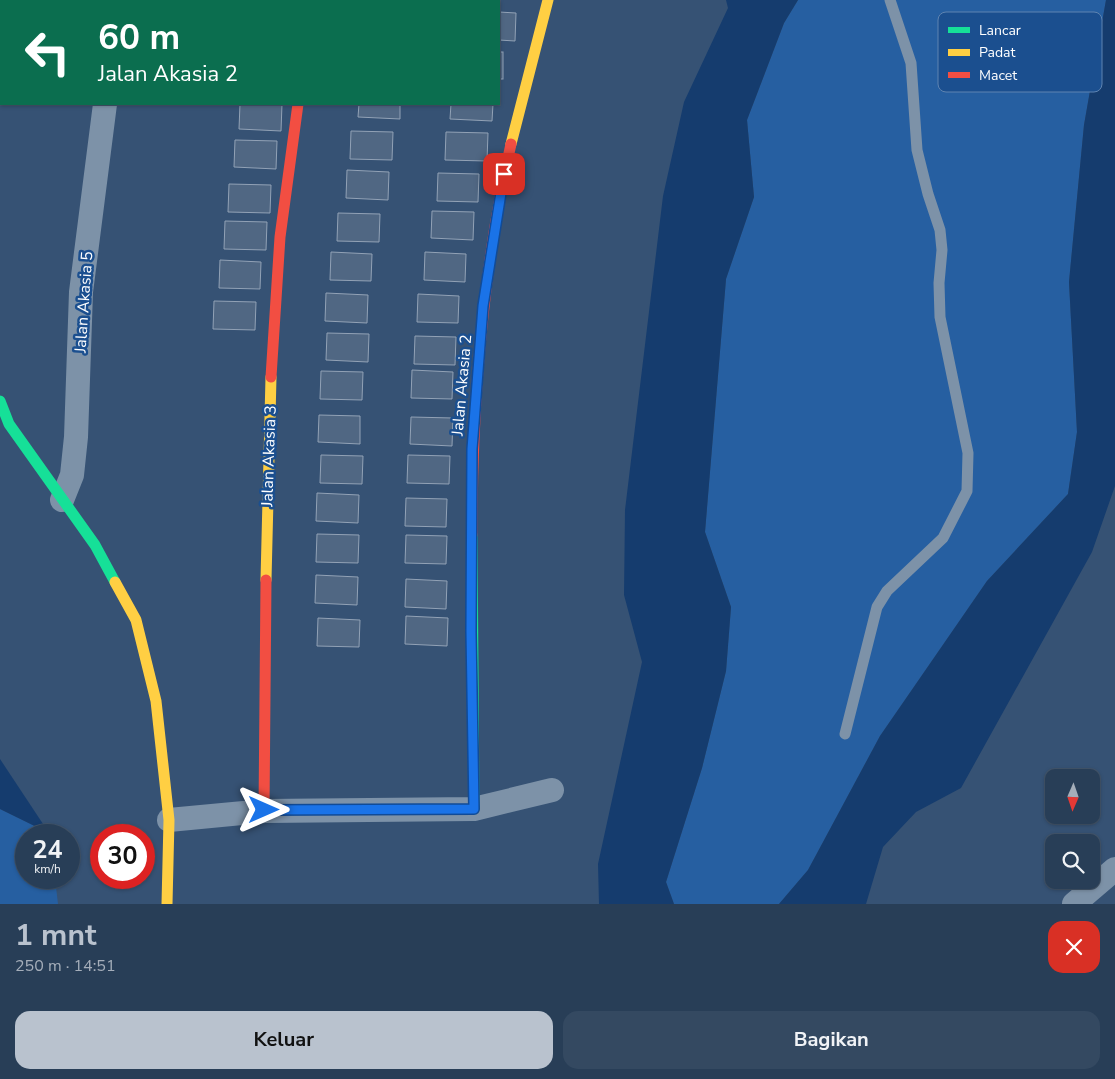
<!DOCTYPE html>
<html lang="id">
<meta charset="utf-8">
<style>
body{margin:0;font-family:"Nunito Sans",sans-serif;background:#344961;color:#f1f3f6;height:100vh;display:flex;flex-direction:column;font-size:19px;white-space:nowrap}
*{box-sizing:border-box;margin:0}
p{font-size:16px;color:#a5aeba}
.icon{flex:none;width:28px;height:28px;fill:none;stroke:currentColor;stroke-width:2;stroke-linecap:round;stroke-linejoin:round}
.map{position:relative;height:904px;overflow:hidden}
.panel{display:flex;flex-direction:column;background:#283e57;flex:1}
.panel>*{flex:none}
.hud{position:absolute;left:0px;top:0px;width:500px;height:105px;box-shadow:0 1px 4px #0004,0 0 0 1px #44576d;background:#0b6e4f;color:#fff;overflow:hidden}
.needle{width:32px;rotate:182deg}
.buttons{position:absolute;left:1045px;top:769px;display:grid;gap:10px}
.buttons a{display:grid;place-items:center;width:55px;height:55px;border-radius:10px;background:#283e57;box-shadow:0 1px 4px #0004,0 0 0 1px #44576d;font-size:25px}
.speed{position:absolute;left:15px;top:824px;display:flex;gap:10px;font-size:25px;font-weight:700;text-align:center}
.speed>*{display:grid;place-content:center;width:65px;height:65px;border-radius:50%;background:#283e57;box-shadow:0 1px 4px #0004,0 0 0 1px #44576d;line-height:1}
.speed small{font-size:12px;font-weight:400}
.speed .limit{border:8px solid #d22;background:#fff;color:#111}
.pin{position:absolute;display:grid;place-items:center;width:42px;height:42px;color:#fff;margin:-21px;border-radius:10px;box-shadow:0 2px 8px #0006}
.me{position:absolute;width:55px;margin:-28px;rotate:90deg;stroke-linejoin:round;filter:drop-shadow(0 0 4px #0008)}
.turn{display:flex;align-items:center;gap:18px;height:105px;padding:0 15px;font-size:22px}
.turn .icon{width:65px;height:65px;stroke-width:2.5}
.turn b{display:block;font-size:35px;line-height:42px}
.round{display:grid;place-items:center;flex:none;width:52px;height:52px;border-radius:15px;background:#344961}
.head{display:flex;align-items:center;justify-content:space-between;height:85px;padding:0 15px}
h1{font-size:30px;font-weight:700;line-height:38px;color:#b9c2ce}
.primary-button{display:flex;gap:10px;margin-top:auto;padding:10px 15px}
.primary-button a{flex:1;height:58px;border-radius:15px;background:#b9c2ce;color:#111;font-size:20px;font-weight:700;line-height:58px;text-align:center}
.primary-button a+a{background:#344961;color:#f1f3f6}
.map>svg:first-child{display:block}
</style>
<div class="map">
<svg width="1115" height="904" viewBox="0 0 1115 904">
<rect width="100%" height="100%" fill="#365274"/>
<g fill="#265fa1">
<polygon points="798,0 1106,0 1084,125 1069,282 1077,432 1068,494 987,581 880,736 808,870 779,904 674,904 666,882 702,768 726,671 731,607 705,532 726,279 754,197 747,120 784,23"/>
<polygon points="0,809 49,833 49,835 26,835 26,878 55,878 58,904 0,904"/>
</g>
<g fill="#153c6e">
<polygon points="726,0 798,0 784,23 747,120 754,197 726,279 705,532 731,607 726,671 702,768 666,882 674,904 599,904 598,864 642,662 624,595 625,510 663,196 684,102 728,8"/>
<polygon points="1106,0 1115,0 1115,486 1092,552 961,788 916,812 883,847 866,904 779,904 808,870 880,736 987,581 1068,494 1077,432 1069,282 1084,125"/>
<polygon points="0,759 49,833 0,809"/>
</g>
<g fill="#506783" stroke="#92a2b6">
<polygon points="499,12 516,13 515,41 499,40"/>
<rect x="499" y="52" width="4" height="27"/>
<polygon points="240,104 282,104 281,131 239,129"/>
<polygon points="359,104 400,104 400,119 358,117"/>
<polygon points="451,104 493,104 492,121 450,119"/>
<polygon points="351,131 393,132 392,160 350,159"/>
<polygon points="446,132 488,133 487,161 445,160"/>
<polygon points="235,140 277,141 276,169 234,167"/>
<polygon points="347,170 389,172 388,200 346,198"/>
<polygon points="438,173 479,174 478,202 437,201"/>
<polygon points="229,184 271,185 270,213 228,212"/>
<polygon points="432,211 474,212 473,240 431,238"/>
<polygon points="338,213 380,214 379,242 337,241"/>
<polygon points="225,221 267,222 266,250 224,249"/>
<polygon points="331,252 372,254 371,281 330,280"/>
<polygon points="425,252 466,254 465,282 424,280"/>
<polygon points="220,260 261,262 260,289 219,288"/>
<polygon points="326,293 368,295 367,323 325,321"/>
<polygon points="418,294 459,296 458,323 417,322"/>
<polygon points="214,301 256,302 255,330 213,329"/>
<polygon points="327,333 369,334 368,362 326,360"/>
<polygon points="415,336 456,337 455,365 414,364"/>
<polygon points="412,370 453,372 452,399 411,398"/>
<polygon points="321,371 363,372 362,400 320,399"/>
<polygon points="319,415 360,416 360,444 318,442"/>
<polygon points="411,417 453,418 452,446 410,444"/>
<polygon points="321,455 363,456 362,484 320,483"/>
<polygon points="408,455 450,456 449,484 407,483"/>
<polygon points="317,493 359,495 358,523 316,521"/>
<polygon points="406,498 447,499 446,527 405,526"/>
<polygon points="317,534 359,535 358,563 316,562"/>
<polygon points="406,535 447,536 446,564 405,563"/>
<polygon points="316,575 358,577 357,605 315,603"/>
<polygon points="406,579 447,581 446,609 405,607"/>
<polygon points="406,616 448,618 447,646 405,644"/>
<polygon points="318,618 360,620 359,647 317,646"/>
</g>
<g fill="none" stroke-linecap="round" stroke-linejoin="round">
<polyline stroke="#7d92a8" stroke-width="11" points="845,734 877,607 887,591 943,538 967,491 968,453 940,317 939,283 942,250 940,230 928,194 917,150 911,63 890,0"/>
<g stroke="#7d92a8" stroke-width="24">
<polyline points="119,1 119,0"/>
<polyline points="325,1 325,0"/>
<polyline points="62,500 72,475 76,437 81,292 105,104"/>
<polyline points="169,820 264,811 474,809 552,790"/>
<polyline points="1074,904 1115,869"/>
</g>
<g stroke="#16e098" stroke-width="11">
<polyline points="0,401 9,424 95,545 115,582"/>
<polyline points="472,535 474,809"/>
</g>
<g stroke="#ffcf43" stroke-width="11">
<polyline points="511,144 548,0"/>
<polyline points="266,580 271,377"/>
<polyline points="115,582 136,620 156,701 169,820 167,904"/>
</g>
<g stroke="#f24e42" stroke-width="11">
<polyline points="271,377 280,237 298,104"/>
<path d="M472 535C472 404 482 272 511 144"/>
<polyline points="264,811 266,580"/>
</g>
</g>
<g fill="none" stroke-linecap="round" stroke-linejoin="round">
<g stroke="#114b97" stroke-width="12">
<polyline id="route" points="264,810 474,809 471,632 472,449 483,306 504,174"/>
</g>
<use href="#route" stroke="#1a73e8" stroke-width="9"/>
</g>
<g text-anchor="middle" stroke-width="5" stroke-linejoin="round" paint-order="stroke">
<g font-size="16" fill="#fff" stroke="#1b4f8f">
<text transform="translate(83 302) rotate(-86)" y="6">Jalan Akasia 5</text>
<text transform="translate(461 385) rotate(-85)" y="6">Jalan Akasia 2</text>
<text transform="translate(268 456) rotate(-88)" y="6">Jalan Akasia 3</text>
</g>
</g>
<rect x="938" y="12" width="164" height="80" rx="8" fill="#1b4f8f" stroke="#5f84b1" stroke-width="1"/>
<rect x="948" y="27" width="22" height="6" fill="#16e098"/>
<rect x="948" y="49" width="22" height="7" fill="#ffcf43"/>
<rect x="948" y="72" width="22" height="6" fill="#f24e42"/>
<g font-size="14" fill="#fff">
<text x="979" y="35">Lancar</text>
<text x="979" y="57">Padat</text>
<text x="979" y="80">Macet</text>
</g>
</svg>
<div class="buttons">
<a><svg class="needle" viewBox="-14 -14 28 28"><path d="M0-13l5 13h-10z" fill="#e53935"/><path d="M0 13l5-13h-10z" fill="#a5aeba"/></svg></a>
<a><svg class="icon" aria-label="search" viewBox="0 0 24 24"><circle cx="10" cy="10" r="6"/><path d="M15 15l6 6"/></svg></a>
</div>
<div class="speed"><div>24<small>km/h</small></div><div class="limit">30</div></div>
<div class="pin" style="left:504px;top:174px;background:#d93025"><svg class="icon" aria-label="arrive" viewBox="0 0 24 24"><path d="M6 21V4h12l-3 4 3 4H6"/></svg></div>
<svg class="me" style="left:264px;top:810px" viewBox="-20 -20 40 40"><path d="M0-17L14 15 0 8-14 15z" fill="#1a73e8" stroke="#fff" stroke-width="4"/></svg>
<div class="hud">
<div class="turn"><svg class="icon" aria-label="left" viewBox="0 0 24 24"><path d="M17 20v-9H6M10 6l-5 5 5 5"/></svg><div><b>60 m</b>Jalan Akasia 2</div></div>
</div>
</div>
<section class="panel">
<div class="head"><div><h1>1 mnt</h1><p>250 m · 14:51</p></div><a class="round" style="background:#d93025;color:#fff"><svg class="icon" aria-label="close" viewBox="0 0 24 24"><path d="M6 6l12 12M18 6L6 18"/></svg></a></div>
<div class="primary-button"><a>Keluar</a><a>Bagikan</a></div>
</section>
